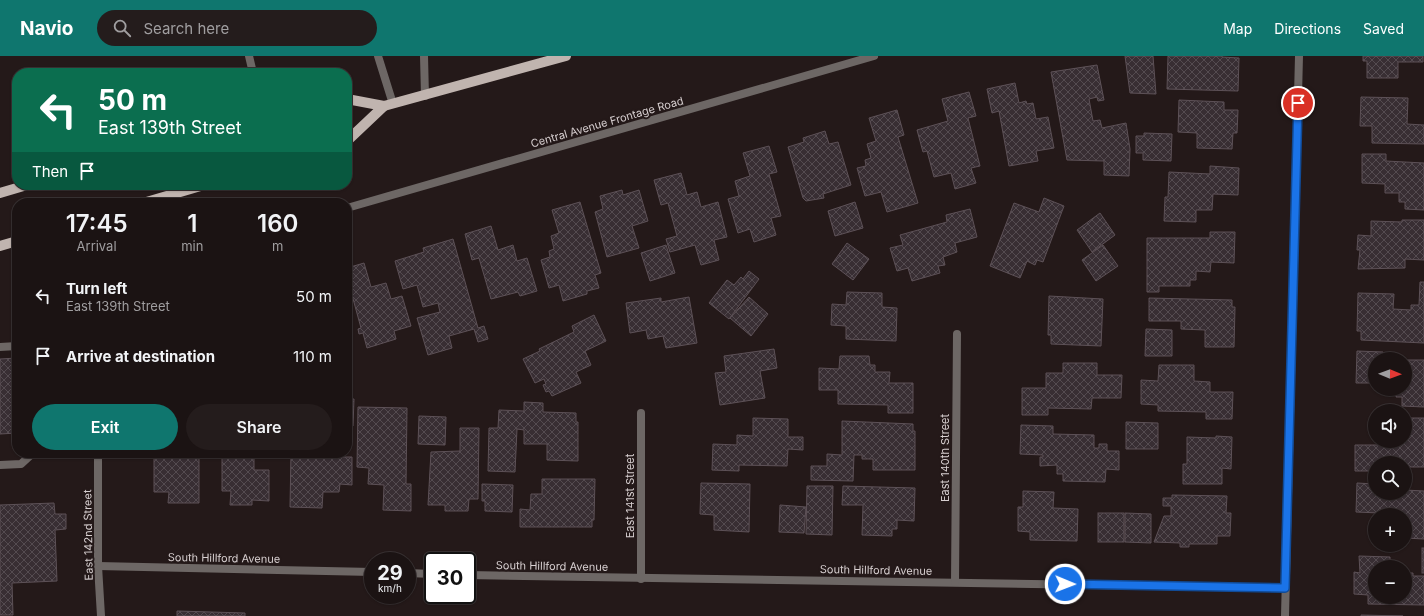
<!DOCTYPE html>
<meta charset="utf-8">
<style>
body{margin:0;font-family:Inter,sans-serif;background:#241c1c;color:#f1f3f6;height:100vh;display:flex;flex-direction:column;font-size:15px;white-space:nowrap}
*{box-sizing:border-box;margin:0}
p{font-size:13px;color:#a09ea0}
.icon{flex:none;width:22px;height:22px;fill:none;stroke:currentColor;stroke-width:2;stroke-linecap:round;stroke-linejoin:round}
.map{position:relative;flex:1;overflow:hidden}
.details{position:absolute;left:12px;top:142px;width:340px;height:260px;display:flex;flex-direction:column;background:#1b1313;border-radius:16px;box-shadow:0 1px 3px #0004,0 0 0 1px #393233}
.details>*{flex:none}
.hud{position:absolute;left:12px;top:12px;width:340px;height:122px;border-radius:16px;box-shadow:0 1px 3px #0004,0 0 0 1px #393233;background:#0b6e4f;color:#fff;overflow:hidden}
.needle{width:26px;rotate:91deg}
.buttons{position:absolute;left:1368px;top:296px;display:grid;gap:8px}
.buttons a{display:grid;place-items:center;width:44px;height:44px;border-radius:50%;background:#1b1313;box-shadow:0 1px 3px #0004,0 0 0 1px #393233;font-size:20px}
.speed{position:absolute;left:364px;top:496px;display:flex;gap:8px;font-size:20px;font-weight:700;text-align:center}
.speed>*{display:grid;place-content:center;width:52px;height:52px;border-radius:50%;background:#1b1313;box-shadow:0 1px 3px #0004,0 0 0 1px #393233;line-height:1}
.speed small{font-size:10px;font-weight:400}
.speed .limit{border:2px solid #111;border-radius:6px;background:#fff;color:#111}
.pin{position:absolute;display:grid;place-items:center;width:34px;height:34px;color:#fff;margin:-17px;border:2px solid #fff;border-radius:50%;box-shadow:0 1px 4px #0007}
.me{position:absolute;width:44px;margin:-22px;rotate:91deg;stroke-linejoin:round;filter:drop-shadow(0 0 3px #0008)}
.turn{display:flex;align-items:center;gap:14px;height:84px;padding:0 20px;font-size:18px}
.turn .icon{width:52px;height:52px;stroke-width:2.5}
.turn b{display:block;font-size:28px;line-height:34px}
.then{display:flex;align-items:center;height:38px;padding:0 20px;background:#0003;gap:8px;font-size:15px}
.eta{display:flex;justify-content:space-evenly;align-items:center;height:68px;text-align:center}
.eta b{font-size:24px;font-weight:600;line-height:28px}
.primary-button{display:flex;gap:8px;margin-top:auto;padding:8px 20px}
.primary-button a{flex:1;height:46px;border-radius:24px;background:#0f766e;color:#fff;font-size:16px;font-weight:600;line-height:46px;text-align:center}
.primary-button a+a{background:#241c1c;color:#f1f3f6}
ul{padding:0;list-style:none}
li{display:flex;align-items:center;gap:12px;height:60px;padding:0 20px}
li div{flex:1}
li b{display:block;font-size:15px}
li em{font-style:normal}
header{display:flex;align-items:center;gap:24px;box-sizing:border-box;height:56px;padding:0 20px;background:#0f766e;color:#fff}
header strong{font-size:19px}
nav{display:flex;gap:22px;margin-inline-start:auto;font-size:14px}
.search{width:280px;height:36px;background:#241c1c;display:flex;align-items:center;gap:10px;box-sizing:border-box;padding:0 14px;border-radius:22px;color:#a09ea0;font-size:15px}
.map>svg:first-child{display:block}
</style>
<header>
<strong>Navio</strong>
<div class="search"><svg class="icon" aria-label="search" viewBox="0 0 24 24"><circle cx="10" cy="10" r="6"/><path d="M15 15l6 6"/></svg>Search here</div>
<nav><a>Map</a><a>Directions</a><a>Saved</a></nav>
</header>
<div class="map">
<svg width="1424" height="560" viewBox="0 0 1424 560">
<defs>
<pattern id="building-cross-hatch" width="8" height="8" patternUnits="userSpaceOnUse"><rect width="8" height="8" fill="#382e33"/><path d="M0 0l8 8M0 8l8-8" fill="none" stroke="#544b50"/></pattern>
</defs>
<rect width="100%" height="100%" fill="#241919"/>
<g fill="url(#building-cross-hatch)" stroke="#5d5157">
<polygon points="1125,0 1153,0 1156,38 1130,37"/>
<polygon points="1168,0 1222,0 1222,1 1239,2 1238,35 1167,33"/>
<polygon points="1363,0 1423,0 1423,6 1398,6 1398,22 1367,22 1367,5 1363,5"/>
<polygon points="1097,9 1104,44 1098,45 1097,41 1089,43 1093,65 1100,64 1102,72 1126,67 1130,93 1129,120 1104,119 1104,105 1067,104 1051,16"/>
<polygon points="1015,27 1019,47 1026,45 1027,48 1033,47 1036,63 1048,61 1054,92 1036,95 1038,105 1009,110 999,55 992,57 987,33"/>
<polygon points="969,36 976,60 968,62 980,110 971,112 976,127 955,133 951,117 934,121 927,95 923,96 917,74 948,65 942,43"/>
<polygon points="1361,41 1408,42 1407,68 1424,69 1424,88 1372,87 1372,70 1360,70"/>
<polygon points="1179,44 1224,46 1224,54 1238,54 1237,77 1233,77 1232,93 1197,92 1197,77 1178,76"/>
<polygon points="897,54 904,79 898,81 918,147 887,156 881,136 865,140 857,112 866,110 865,104 871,102 867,88 876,85 869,62"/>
<polygon points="825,75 829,88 838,86 851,129 823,138 824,142 806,145 803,142 788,91 804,86 803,82"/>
<polygon points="1144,77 1172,78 1171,105 1143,104 1143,97 1136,97 1136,80 1144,80"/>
<polygon points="769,90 777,116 769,118 781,160 771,162 776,179 754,186 750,173 738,177 728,143 739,140 735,125 750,120 743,97"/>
<polygon points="1362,98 1386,98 1386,105 1424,107 1424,154 1405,153 1405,146 1399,146 1399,137 1385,137 1385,128 1362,127"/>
<polygon points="1210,110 1239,112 1238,139 1213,138 1212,154 1196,154 1196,166 1164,165 1165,141 1168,141 1169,116 1210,118"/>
<polygon points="681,117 687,139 697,136 701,151 718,146 727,181 714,184 719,204 701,209 695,189 670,196 666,183 677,180 668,147 661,149 654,124"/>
<polygon points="622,134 623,139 639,134 648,165 632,170 639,192 607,201 595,156 603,153 600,140"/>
<polygon points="1044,142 1064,150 1043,206 1037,204 1035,209 1027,205 1020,222 990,210 1014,147 1039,156"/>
<polygon points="580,146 601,217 595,219 599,232 587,235 587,238 563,245 559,229 549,232 541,204 550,201 549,195 554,193 551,180 559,177 552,154"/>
<polygon points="855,146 863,172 835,180 828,155"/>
<polygon points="970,153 977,181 955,187 957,196 943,201 945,209 938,210 940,217 912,225 908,212 897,215 890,192 903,189 900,179 947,166 946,159"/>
<polygon points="1100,157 1115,179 1092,196 1077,174"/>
<polygon points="1402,164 1424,164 1424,204 1405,203 1405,212 1358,213 1360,194 1357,194 1358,179 1371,180 1371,165 1402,166"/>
<polygon points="491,170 498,194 513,189 517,205 527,202 537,235 520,240 518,236 491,243 479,202 472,204 465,178"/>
<polygon points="1210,176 1235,176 1234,207 1211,206 1210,216 1196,215 1196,224 1190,224 1190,230 1159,230 1159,236 1147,236 1147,182 1210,182"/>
<polygon points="453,183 478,272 484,270 488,283 478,286 474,273 449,280 452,292 428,299 417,262 440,256 438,247 423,251 417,229 403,233 395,205 424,196 423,192"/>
<polygon points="847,187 869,203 853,224 832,208"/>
<polygon points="666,189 675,217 650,225 641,197"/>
<polygon points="1103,189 1118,210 1096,225 1082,204"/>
<polygon points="364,207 371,231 386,227 391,243 402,240 411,270 394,275 396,283 367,292 363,277 359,278 358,273 361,272 352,239 347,240 347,212"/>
<polygon points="749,215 759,223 729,263 709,247 727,224 734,229 741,221 743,223"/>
<polygon points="1420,226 1424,226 1424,287 1361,284 1361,275 1357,275 1358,237 1394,238 1393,253 1411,254 1411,249 1419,249"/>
<polygon points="847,236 882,237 882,251 897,252 896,285 846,283 846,270 831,269 832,248 846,249"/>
<polygon points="1049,240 1103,243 1101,290 1051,288 1051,279 1048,279"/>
<polygon points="689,241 697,287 666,292 663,280 648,283 646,274 630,277 626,247 661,242 661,246"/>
<polygon points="749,241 768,258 751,280 730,262"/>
<polygon points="1149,242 1232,244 1232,251 1235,251 1234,291 1205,291 1205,274 1181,273 1181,265 1149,265"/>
<polygon points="594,259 606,285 585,295 591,309 576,316 581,327 552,340 549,335 546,336 543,329 546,328 544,323 535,327 523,303 540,295 539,293 574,276 572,270"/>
<polygon points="1146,273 1172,274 1172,300 1145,300"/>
<polygon points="774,293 777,312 760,315 765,342 720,349 715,317 726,316 724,300"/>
<polygon points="1357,295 1383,296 1382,303 1375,303 1375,327 1356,327"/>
<polygon points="840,300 869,300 870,309 875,309 875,316 890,316 889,327 913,327 913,357 888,357 888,349 838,348 838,334 819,334 819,312 839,313"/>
<polygon points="17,302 17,377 0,378 0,303"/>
<polygon points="1405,304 1424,304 1424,351 1402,350 1402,341 1396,341 1396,335 1381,335 1381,333 1405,333"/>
<polygon points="1063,307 1097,307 1097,319 1122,319 1121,342 1092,342 1091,353 1048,352 1048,359 1022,359 1022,332 1046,332 1046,317 1063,317"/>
<polygon points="1159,309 1194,309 1194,325 1210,326 1210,336 1233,336 1232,363 1206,363 1206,356 1158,355 1158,349 1141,348 1141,324 1158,325"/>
<polygon points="347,343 354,343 353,370 347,370"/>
<polygon points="524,346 543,347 543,356 576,357 576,366 578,366 578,405 547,404 547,388 524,388 524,374 517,373 515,416 488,415 489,372 498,372 499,354 524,355"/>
<polygon points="358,351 407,352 406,428 411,428 411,455 383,454 384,429 368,428 369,412 357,411"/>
<polygon points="419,360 446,361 445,389 418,388"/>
<polygon points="753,362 788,363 788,381 803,381 803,394 788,393 787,410 739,409 739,415 712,414 713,388 737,389 737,379 753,380"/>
<polygon points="1405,362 1424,362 1424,411 1405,411 1405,407 1375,407 1375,415 1355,415 1355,389 1380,389 1381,385 1405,385"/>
<polygon points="842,365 913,368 913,375 915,375 915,414 873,414 873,403 862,403 862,399 854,399 853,425 811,424 811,410 827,410 827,398 842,399"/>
<polygon points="1126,366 1158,367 1158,393 1126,393"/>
<polygon points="1021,369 1053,370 1053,378 1094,379 1094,392 1099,392 1099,388 1107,388 1107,395 1119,395 1119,414 1106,413 1105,426 1063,425 1063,418 1057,418 1057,409 1040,410 1040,401 1043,401 1043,399 1020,398"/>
<polygon points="460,372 479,372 478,443 469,443 468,455 445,455 445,449 428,449 431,396 460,395"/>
<polygon points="1216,380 1232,381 1231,413 1222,412 1222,428 1183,428 1183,408 1187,408 1187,381 1216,382"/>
<polygon points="222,397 254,397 254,414 269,414 269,445 252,444 252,449 230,449 231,435 222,435"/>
<polygon points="291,397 340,397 340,401 352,401 352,429 340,428 339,436 323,436 322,452 290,451"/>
<polygon points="154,398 172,398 172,402 199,402 199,447 168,447 169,436 154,436"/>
<polygon points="542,423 595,423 594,464 592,464 592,471 520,471 520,453 530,454 531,438 542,438"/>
<polygon points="701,427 750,428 749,476 714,474 714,459 700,458"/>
<polygon points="1357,427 1375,428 1375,437 1405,437 1405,434 1424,435 1424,483 1405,482 1405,459 1380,459 1380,457 1356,456"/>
<polygon points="482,428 513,429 512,456 485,455 485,445 482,445"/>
<polygon points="807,430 833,430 832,479 806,478"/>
<polygon points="843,430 915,432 914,465 897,464 897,473 892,473 892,480 862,479 863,449 842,449"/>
<polygon points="1023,435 1054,436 1053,452 1078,453 1077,485 1030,484 1030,476 1018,475 1018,451 1023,451"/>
<polygon points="1172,439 1227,440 1226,457 1231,457 1230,480 1217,480 1217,488 1189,488 1189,491 1180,491 1180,487 1154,486 1164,460 1171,460 1171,450 1163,450 1163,442 1172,442"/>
<polygon points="54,447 55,458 66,458 66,473 55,474 57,525 12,527 13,559 0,559 0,449"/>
<polygon points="780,449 806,451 804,477 779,476"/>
<rect x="1098" y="457" width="26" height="29"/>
<polygon points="1125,457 1151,458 1151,487 1125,486"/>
<rect x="1422" y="492" width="2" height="25"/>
<polygon points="1359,500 1390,501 1390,511 1375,511 1375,541 1405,541 1405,517 1413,517 1413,520 1424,520 1424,549 1368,548 1368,539 1354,538 1354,516 1360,517"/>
<polygon points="177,555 245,557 245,560 177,560"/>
<polygon points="1361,559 1403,560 1361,560"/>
</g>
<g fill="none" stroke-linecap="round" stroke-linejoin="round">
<g stroke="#6d6765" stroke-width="8">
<polyline points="249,0 253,17"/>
<polyline points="378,0 393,48"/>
<polyline points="424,0 425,40"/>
<polyline points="0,291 17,290"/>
<polyline points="0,409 21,408 33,397"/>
</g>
<g stroke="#6d6765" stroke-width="8">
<polyline points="347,152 874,0"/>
<polyline points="641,357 641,523"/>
<polyline points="98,397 98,510 101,560"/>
<polyline points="98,510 373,516"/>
<polyline points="407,517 433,518"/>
<polyline points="467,519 1285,532"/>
<polyline points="955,526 957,278"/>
<polyline points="1285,560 1299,0"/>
</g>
<g stroke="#c0b4af" stroke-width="10">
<polyline points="347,43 384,50 566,0"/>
<polyline points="347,85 384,50"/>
<polyline points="0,137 27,129"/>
<polyline points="143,147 204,129"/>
<polyline points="0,190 17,185"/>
</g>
</g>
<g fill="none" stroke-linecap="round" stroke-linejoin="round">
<g stroke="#114b97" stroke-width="10">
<polyline id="route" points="1065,528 1285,532 1298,47"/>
</g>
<use href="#route" stroke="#1a73e8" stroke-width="7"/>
</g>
<g text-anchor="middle" stroke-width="4" stroke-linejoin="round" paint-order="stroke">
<g font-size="11" fill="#d7cfd0" stroke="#241919">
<text transform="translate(607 66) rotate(-16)" y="4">Central Avenue Frontage Road</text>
<text transform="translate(945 402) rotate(-90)" y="4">East 140th Street</text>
<text transform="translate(630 440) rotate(-90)" y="4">East 141st Street</text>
<text transform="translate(88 479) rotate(-91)" y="4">East 142nd Street</text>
<text transform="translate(224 502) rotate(1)" y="4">South Hillford Avenue</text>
<text transform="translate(552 510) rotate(1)" y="4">South Hillford Avenue</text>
<text transform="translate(876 514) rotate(1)" y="4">South Hillford Avenue</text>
</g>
</g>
</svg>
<div class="buttons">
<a><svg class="needle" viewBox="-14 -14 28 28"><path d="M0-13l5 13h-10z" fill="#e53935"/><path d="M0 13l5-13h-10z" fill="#a09ea0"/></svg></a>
<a><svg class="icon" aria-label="sound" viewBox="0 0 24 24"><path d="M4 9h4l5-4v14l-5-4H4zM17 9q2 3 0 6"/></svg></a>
<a><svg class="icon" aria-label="search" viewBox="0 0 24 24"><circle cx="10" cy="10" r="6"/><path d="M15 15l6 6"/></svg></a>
<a>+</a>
<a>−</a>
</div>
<div class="speed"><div>29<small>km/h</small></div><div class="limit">30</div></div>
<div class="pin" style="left:1298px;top:47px;background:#d93025"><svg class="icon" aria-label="arrive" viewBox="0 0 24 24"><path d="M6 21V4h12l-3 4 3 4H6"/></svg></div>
<svg class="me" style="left:1065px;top:528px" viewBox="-20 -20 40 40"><circle r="17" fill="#1a73e8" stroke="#fff" stroke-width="3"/><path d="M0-11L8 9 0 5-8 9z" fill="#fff"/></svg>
<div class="hud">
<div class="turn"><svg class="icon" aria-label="left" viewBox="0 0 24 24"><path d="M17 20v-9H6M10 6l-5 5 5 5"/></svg><div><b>50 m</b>East 139th Street</div></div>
<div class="then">Then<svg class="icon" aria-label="arrive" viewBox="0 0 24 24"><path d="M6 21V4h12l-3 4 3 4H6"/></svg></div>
</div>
<section class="details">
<div class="eta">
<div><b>17:45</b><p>Arrival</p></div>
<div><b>1</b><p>min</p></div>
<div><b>160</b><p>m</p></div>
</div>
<ul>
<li><svg class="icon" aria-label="left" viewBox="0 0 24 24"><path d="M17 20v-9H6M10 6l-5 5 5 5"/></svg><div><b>Turn left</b><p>East 139th Street</p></div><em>50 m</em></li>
<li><svg class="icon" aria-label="arrive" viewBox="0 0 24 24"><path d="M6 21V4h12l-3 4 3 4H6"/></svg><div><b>Arrive at destination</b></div><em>110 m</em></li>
</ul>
<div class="primary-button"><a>Exit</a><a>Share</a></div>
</section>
</div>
